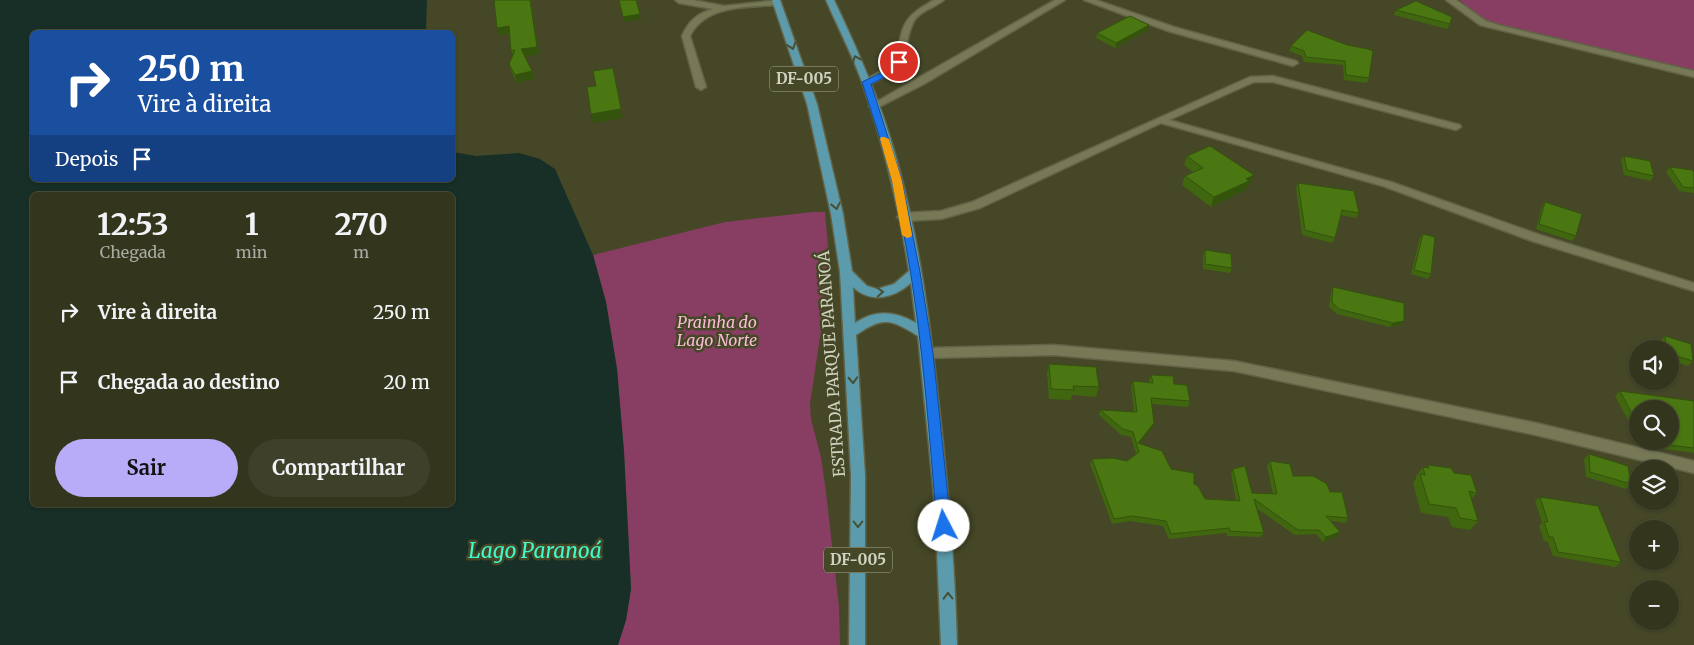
<!DOCTYPE html>
<html lang="pt">
<meta charset="utf-8">
<style>
body{margin:0;font-family:Merriweather,serif;background:#3f402a;color:#f1f3f6;height:100vh;display:flex;flex-direction:column;font-size:19px;white-space:nowrap}
*{box-sizing:border-box;margin:0}
p{font-size:16px;color:#a9aba4}
.icon{flex:none;width:28px;height:28px;fill:none;stroke:currentColor;stroke-width:2;stroke-linecap:round;stroke-linejoin:round}
.map{position:relative;flex:1;overflow:hidden}
.drawer{position:absolute;left:30px;top:192px;width:425px;height:315px;display:flex;flex-direction:column;background:#34351d;border-radius:8px;box-shadow:0 1px 4px #0004,0 0 0 1px #4e503b}
.drawer>*{flex:none}
.top-card{position:absolute;left:30px;top:30px;width:425px;height:152px;border-radius:8px;box-shadow:0 1px 4px #0004,0 0 0 1px #4e503b;background:#1a4fa0;color:#fff;overflow:hidden}
.buttons{position:absolute;left:1629px;top:340px;display:grid;gap:10px}
.buttons a{display:grid;place-items:center;width:50px;height:50px;border-radius:50%;background:#34351d;box-shadow:0 1px 4px #0004,0 0 0 1px #4e503b;font-size:25px}
.pin{position:absolute;display:grid;place-items:center;width:42px;height:42px;color:#fff;margin:-21px;border:2px solid #fff;border-radius:50%;box-shadow:0 1px 5px #0007}
.me{position:absolute;width:55px;margin:-28px;rotate:355deg;stroke-linejoin:round;filter:drop-shadow(0 0 4px #0008)}
.turn{display:flex;align-items:center;gap:18px;height:105px;padding:0 25px;font-size:22px}
.turn .icon{width:65px;height:65px;stroke-width:2.5}
.turn b{display:block;font-size:35px;line-height:42px}
.then{display:flex;align-items:center;height:48px;padding:0 25px;background:#0003;gap:10px;font-size:19px}
.eta{display:flex;justify-content:space-evenly;align-items:center;height:85px;text-align:center}
.eta b{font-size:30px;font-weight:700;line-height:35px}
.primary-button{display:flex;gap:10px;margin-top:auto;padding:10px 25px}
.primary-button a{flex:1;height:58px;border-radius:30px;background:#b8abf7;color:#111;font-size:20px;font-weight:700;line-height:58px;text-align:center}
.primary-button a+a{background:#3f402a;color:#f1f3f6}
ul{padding:0;list-style:none}
li{display:flex;align-items:center;gap:15px;height:70px;padding:0 25px}
li div{flex:1}
li b{display:block;font-size:19px}
li em{font-style:normal}
.map>svg:first-child{display:block}
</style>
<div class="map">
<svg width="1694" height="645" viewBox="0 0 1694 645">
<rect width="100%" height="100%" fill="#454727"/>
<g fill="#873e62">
<polygon points="1460,0 1694,0 1694,72 1483,23"/>
<polygon points="813,212 825,212 834,316 823,317 810,404 811,419 821,457 826,492 839,607 840,645 618,645 626,620 631,589 624,452 617,369 606,302 593,255 725,222"/>
</g>
<path fill="#172f27" fill-rule="evenodd" d="M0 0H427L426 32H32V180H452L453 152 476 156 519 153 540 159 555 169 593 255 606 302 617 369 624 452 631 589 626 620 618 645H0ZM32 195H452V505H32Z"/>
<g fill="none" stroke-linecap="round" stroke-linejoin="round">
<g stroke="#616246" stroke-width="3">
<g id="minor">
<path d="M675 0H693L724 6 779 0 781 2 777 5C748 7 705 5 690 36L706 87 701 90 696 87 682 36C688 22 697 13 713 9L679 3Z"/>
<path d="M934 0H944C935 8 918 11 913 23 900 51 916 60 882 78 876 81 871 85 864 84V80L891 66 895 62C904 26 899 19 934 0Z"/>
<polygon points="1055,0 1065,0 924,84 877,108 874,109 869,106"/>
<polygon points="1084,0 1096,0 1174,27 1296,61 1298,63 1293,66 1168,31"/>
<polygon points="1446,0 1456,0 1486,21 1502,26 1694,71 1694,77 1480,25"/>
<polygon points="1273,76 1460,125 1461,127 1456,130 1273,82 1254,82 1169,120 1391,182 1540,235 1694,283 1694,291 1532,241 1383,186 1161,123 980,208 941,219 903,221 897,217 903,213 941,211 972,202 1250,77"/>
<polygon points="1054,345 1234,361 1536,423 1694,461 1694,473 1536,435 1234,371 1054,355 928,358 923,356 922,353 923,350 928,348"/>
</g>
</g>
<g stroke="#616246" stroke-width="3">
<path id="major" d="M772 0H780L817 104 843 214 852 271 867 286 877 289 894 284 909 271C899 208 884 145 863 85 853 56 838 28 826 0H834C853 40 871 80 885 122 916 214 929 312 939 407 948 487 955 565 957 645H941L935 506 918 336C891 319 883 316 856 335L865 475V645H849L851 475 840 272 831 214 807 104ZM911 283 916 323C895 311 876 309 855 323L853 287C871 304 894 298 911 283Z"/>
</g>
<use href="#minor" fill="#767856" fill-rule="evenodd"/>
<use href="#major" fill="#5c9bab" fill-rule="evenodd"/>
</g>
<g fill="#40660f">
<polygon points="497,0 531,0 539,54 525,56 532,71 535,78 517,83 511,71 509,64 513,55 511,51 509,34 499,35"/>
<polygon points="1396,10 1450,24 1447,29 1394,15"/>
<polygon points="1148,30 1115,48 1096,38 1097,33"/>
<polygon points="1307,30 1369,78 1367,83 1344,80 1343,65 1304,62 1302,56 1289,51 1291,46"/>
<polygon points="1187,156 1250,185 1247,186 1245,190 1211,207 1182,185 1185,176 1193,172 1184,165"/>
<polygon points="1624,156 1654,176 1650,181 1624,175 1621,160"/>
<polygon points="1670,167 1694,172 1694,193 1679,191 1666,172"/>
<polygon points="1298,183 1359,213 1356,218 1341,215 1335,238 1332,243 1302,235 1296,188"/>
<polygon points="1545,202 1576,236 1572,241 1536,229 1542,207"/>
<polygon points="1423,234 1431,274 1428,279 1411,274 1420,238"/>
<polygon points="1205,250 1232,268 1230,273 1203,269 1203,255"/>
<polygon points="1333,287 1401,325 1390,327 1337,314 1329,307 1331,292"/>
<polygon points="1665,336 1693,361 1688,366 1670,360 1670,349 1661,349 1660,341"/>
<polygon points="1049,364 1099,387 1096,397 1072,395 1071,400 1049,399 1047,374"/>
<polygon points="1151,375 1174,384 1190,401 1188,407 1152,404 1154,423 1152,428 1140,443 1171,469 1194,484 1205,499 1236,500 1231,474 1233,469 1252,493 1273,494 1267,467 1270,461 1293,476 1330,492 1348,518 1345,523 1331,521 1336,537 1323,542 1316,534 1295,535 1256,508 1264,533 1261,537 1227,536 1227,533 1169,539 1163,526 1130,521 1112,524 1090,464 1092,459 1127,461 1136,454 1131,437 1121,435 1099,415 1100,410 1134,412 1131,386 1133,381 1150,383 1149,380"/>
<polygon points="1620,391 1694,401 1694,453 1641,446 1638,441 1670,441 1638,409 1638,439 1615,396"/>
<polygon points="1589,454 1631,484 1626,489 1586,477 1584,459"/>
<polygon points="1428,465 1454,473 1477,493 1471,499 1478,521 1470,530 1452,527 1448,517 1421,513 1413,483 1416,478 1416,476 1423,467 1427,467"/>
<polygon points="1540,497 1621,562 1615,567 1553,556 1548,542 1544,541 1539,526 1542,523 1535,501"/>
</g>
<g fill="#34530c">
<polygon points="530,0 531,3 539,54 524,57 521,49"/>
<polygon points="640,14 641,19 624,22 623,17"/>
<polygon points="1149,25 1148,30 1115,48 1116,43"/>
<polygon points="509,26 511,33 499,35 497,28"/>
<polygon points="532,71 535,78 517,83 515,75"/>
<polygon points="621,109 623,118 593,123 591,114"/>
<polygon points="1254,175 1250,185 1247,186 1245,190 1211,207 1214,197"/>
<polygon points="1404,321 1401,325 1390,327 1393,323"/>
<polygon points="1154,423 1152,428 1138,446 1138,443"/>
<polygon points="1340,532 1336,537 1323,542 1326,537"/>
</g>
<g fill="#4a7711" stroke="#34530c">
<polygon points="494,0 530,0 537,47 521,49 532,71 515,75 509,64 515,50 511,51 509,26 497,28"/>
<polygon points="619,0 636,0 640,14 623,17"/>
<polygon points="1416,1 1452,17 1450,24 1396,10"/>
<polygon points="1130,16 1149,25 1116,43 1097,33"/>
<polygon points="1307,30 1347,45 1368,49 1373,51 1369,78 1346,75 1345,61 1306,57 1304,51 1291,46"/>
<polygon points="613,68 621,109 591,114 587,87 596,86 593,71"/>
<polygon points="1210,146 1254,175 1246,179 1249,181 1214,197 1185,176 1203,168 1187,156"/>
<polygon points="1624,156 1650,161 1654,176 1627,170"/>
<polygon points="1670,167 1692,170 1694,172 1694,188 1683,187"/>
<polygon points="1298,183 1354,191 1359,213 1342,210 1335,238 1305,230"/>
<polygon points="1545,202 1582,214 1576,236 1539,224"/>
<polygon points="1423,234 1435,237 1431,274 1414,270"/>
<polygon points="1205,250 1231,254 1232,268 1205,264"/>
<polygon points="1333,287 1404,303 1404,321 1393,323 1339,309 1332,302"/>
<polygon points="1665,336 1691,344 1693,361 1670,354 1670,349 1666,349"/>
<polygon points="1049,364 1096,367 1099,387 1073,386 1074,390 1051,389"/>
<polygon points="1151,375 1173,376 1174,384 1187,385 1190,401 1151,398 1154,423 1138,443 1162,451 1171,469 1194,473 1194,484 1198,486 1205,499 1240,501 1233,469 1245,466 1252,493 1277,494 1270,461 1290,464 1293,476 1313,476 1327,484 1330,492 1342,492 1348,518 1326,516 1340,532 1326,537 1319,530 1298,530 1254,499 1264,533 1230,531 1229,528 1171,534 1166,521 1132,516 1114,519 1092,459 1112,458 1127,461 1139,452 1133,432 1123,429 1100,410 1137,412 1133,381 1153,383"/>
<polygon points="1620,391 1694,401 1694,448 1646,442 1670,441 1670,409 1638,409 1638,425"/>
<polygon points="1589,454 1628,466 1631,484 1590,472"/>
<polygon points="1428,465 1451,468 1454,473 1471,475 1477,493 1469,491 1478,521 1460,518 1456,508 1429,504 1420,474 1425,475 1423,467 1429,468"/>
<polygon points="1540,497 1598,506 1621,562 1558,552 1553,537 1549,537 1544,522 1548,522"/>
</g>
<defs><path id="oneway-chevron" d="M-2-3.5L2.5 0L-2 3.5" fill="none" stroke-width="1.6" stroke-linecap="round" stroke-linejoin="round" transform="scale(1.25)"/></defs>
<g stroke="#474f34">
<use href="#oneway-chevron" transform="translate(792 46) rotate(71)"/>
<use href="#oneway-chevron" transform="translate(856 59) rotate(-114)"/>
<use href="#oneway-chevron" transform="translate(836 206) rotate(78)"/>
<use href="#oneway-chevron" transform="translate(880 292) rotate(-3)"/>
<use href="#oneway-chevron" transform="translate(853 380) rotate(87)"/>
<use href="#oneway-chevron" transform="translate(858 524) rotate(90)"/>
<use href="#oneway-chevron" transform="translate(948 596) rotate(-91)"/>
</g>
<path fill="#1a73e8" stroke="#114b97" d="M896 61 903 62 891 74 871 84 902 181 920 272 933 353 951 526 949 530 944 532 939 530 937 526C927 410 920 293 892 181 884 148 872 115 862 82L885 71Z"/>
<polygon fill="#f59e0b" points="881,137 884,137 889,139 902,181 912,235 911,237 907,238 902,235 892,181 880,139"/>
<g text-anchor="middle" stroke-width="5" stroke-linejoin="round" paint-order="stroke">
<g fill="#454727" stroke="#a8aa93" stroke-width="1">
<rect x="770" y="66.5" width="68" height="25" rx="4"/>
<rect x="824" y="547.5" width="68" height="25" rx="4"/>
</g>
<g font-size="15" font-weight="bold" fill="#d2d4c1">
<text x="804" y="84">DF-005</text>
<text x="858" y="565">DF-005</text>
</g>
<g font-size="16" font-style="italic" fill="#fabbd6" stroke="#454727">
<text x="717" y="328">Prainha do<tspan x="717" dy="18">Lago Norte</tspan></text>
</g>
<g font-size="16" fill="#d2d4c1" stroke="#454727">
<text transform="translate(831 364) rotate(-94)" y="6">ESTRADA PARQUE PARANOÁ</text>
</g>
<g font-size="21" font-style="italic" fill="#3efacc" stroke="#454727">
<text x="535" y="558">Lago Paranoá</text>
</g>
</g>
</svg>
<div class="buttons">
<a><svg class="icon" aria-label="sound" viewBox="0 0 24 24"><path d="M4 9h4l5-4v14l-5-4H4zM17 9q2 3 0 6"/></svg></a>
<a><svg class="icon" aria-label="search" viewBox="0 0 24 24"><circle cx="10" cy="10" r="6"/><path d="M15 15l6 6"/></svg></a>
<a><svg class="icon" aria-label="layers" viewBox="0 0 24 24"><path d="M12 4l9 5-9 5-9-5zM3 14l9 5 9-5"/></svg></a>
<a>+</a>
<a>−</a>
</div>
<div class="pin" style="left:899px;top:62px;background:#d93025"><svg class="icon" aria-label="arrive" viewBox="0 0 24 24"><path d="M6 21V4h12l-3 4 3 4H6"/></svg></div>
<svg class="me" style="left:944px;top:526px" viewBox="-20 -20 40 40"><circle r="19" fill="#fff"/><path d="M0-13L10 11 0 6-10 11z" fill="#1a73e8"/></svg>
<div class="top-card">
<div class="turn"><svg class="icon" aria-label="right" viewBox="0 0 24 24"><path d="M7 20v-9h11M14 6l5 5-5 5"/></svg><div><b>250 m</b>Vire à direita</div></div>
<div class="then">Depois<svg class="icon" aria-label="arrive" viewBox="0 0 24 24"><path d="M6 21V4h12l-3 4 3 4H6"/></svg></div>
</div>
<section class="drawer">
<div class="eta">
<div><b>12:53</b><p>Chegada</p></div>
<div><b>1</b><p>min</p></div>
<div><b>270</b><p>m</p></div>
</div>
<ul>
<li><svg class="icon" aria-label="right" viewBox="0 0 24 24"><path d="M7 20v-9h11M14 6l5 5-5 5"/></svg><div><b>Vire à direita</b></div><em>250 m</em></li>
<li><svg class="icon" aria-label="arrive" viewBox="0 0 24 24"><path d="M6 21V4h12l-3 4 3 4H6"/></svg><div><b>Chegada ao destino</b></div><em>20 m</em></li>
</ul>
<div class="primary-button"><a>Sair</a><a>Compartilhar</a></div>
</section>
</div>
